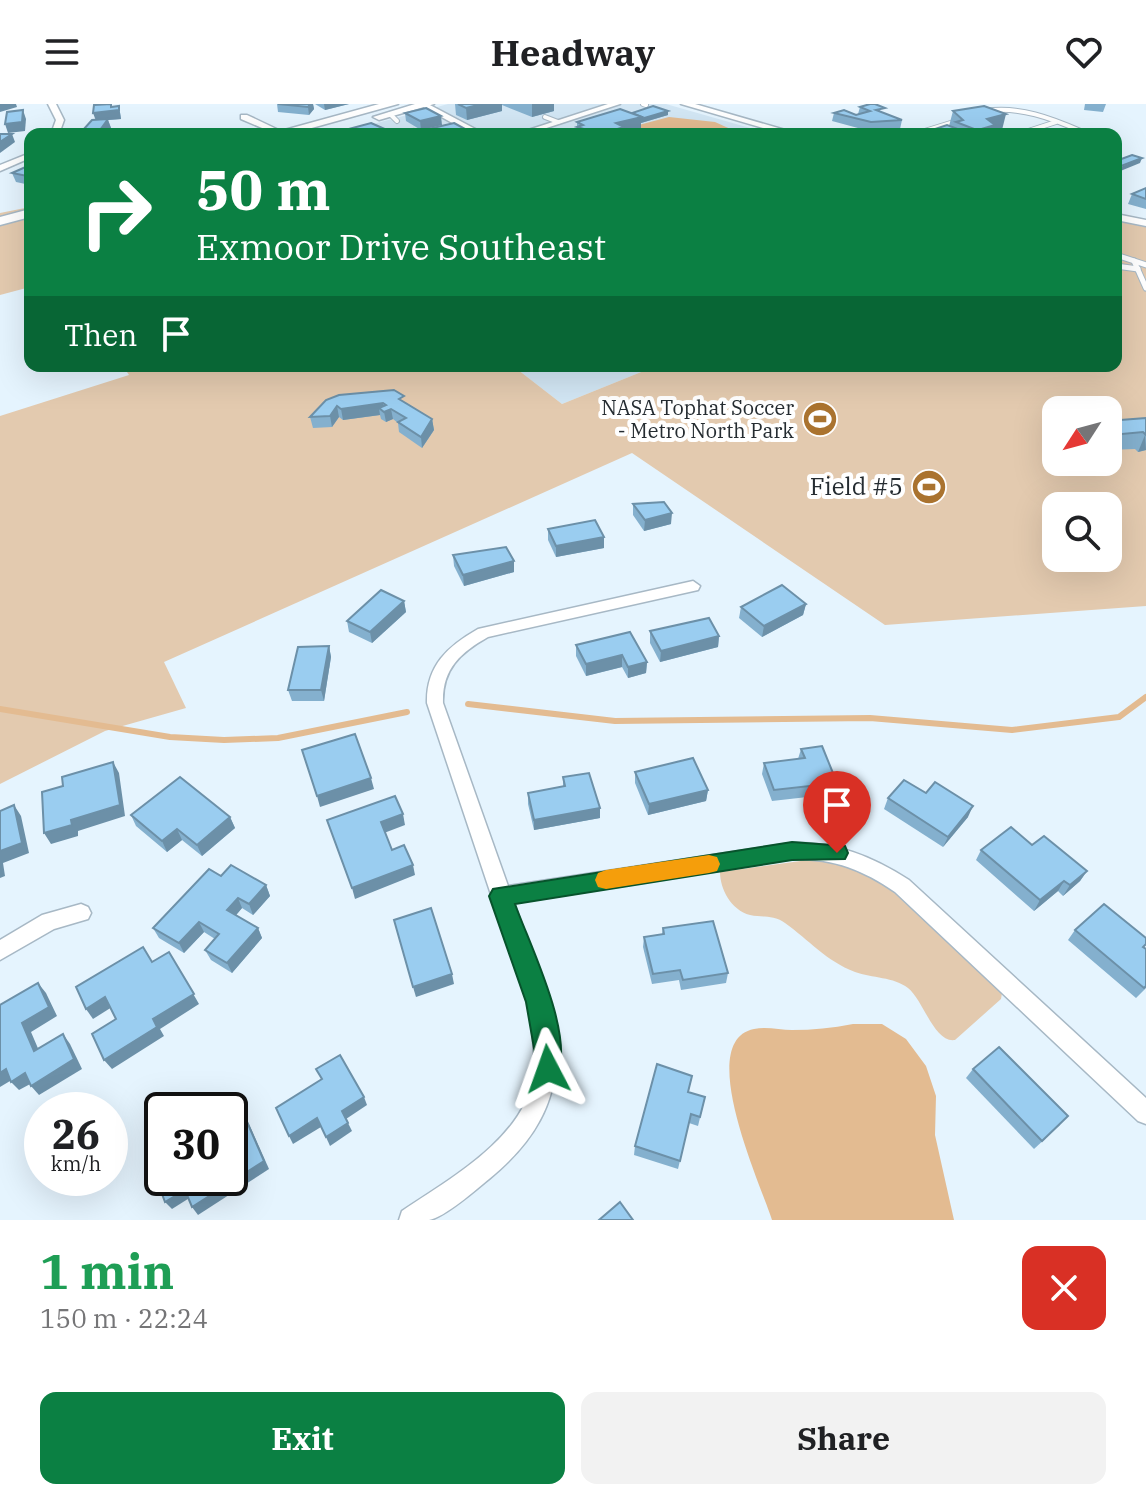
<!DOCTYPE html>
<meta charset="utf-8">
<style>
body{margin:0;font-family:"IBM Plex Serif",serif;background:#f2f2f2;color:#202124;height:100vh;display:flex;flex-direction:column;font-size:30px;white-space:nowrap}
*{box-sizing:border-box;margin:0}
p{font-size:26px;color:#757577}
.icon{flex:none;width:44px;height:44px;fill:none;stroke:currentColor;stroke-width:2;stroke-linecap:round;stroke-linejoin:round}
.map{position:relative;height:1116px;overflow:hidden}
.details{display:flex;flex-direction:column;background:#fff;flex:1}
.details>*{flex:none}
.banner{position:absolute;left:24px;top:24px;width:1098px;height:244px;border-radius:16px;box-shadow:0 8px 32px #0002;background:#0b8043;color:#fff;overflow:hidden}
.needle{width:52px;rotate:234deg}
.buttons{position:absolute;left:1042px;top:292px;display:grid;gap:16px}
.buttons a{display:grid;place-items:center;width:80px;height:80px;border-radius:16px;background:#fff;box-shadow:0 8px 32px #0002;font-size:40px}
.speed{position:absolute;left:24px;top:988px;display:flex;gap:16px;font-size:40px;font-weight:700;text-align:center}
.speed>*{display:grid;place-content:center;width:104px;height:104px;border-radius:50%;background:#fff;box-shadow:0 8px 32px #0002;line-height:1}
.speed small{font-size:20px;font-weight:400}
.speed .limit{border:4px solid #111;border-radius:12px;background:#fff;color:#111}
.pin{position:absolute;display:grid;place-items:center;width:68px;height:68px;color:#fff;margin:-82px -34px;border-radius:50% 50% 50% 0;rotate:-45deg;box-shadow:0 0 8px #0007}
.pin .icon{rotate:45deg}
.me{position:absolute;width:88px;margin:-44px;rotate:356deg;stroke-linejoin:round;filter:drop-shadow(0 0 6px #0008)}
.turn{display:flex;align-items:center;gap:28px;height:168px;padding:0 40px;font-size:36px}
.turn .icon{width:104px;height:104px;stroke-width:2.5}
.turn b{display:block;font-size:56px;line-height:68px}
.then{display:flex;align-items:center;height:76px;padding:0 40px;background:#0003;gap:16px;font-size:30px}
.round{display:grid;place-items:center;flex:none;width:84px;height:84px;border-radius:16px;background:#f2f2f2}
.summary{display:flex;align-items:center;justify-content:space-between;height:136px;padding:0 40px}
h1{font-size:48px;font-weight:700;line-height:60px;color:#1e9e55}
.cta{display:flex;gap:16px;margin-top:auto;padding:16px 40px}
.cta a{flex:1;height:92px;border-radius:16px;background:#0b8043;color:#fff;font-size:32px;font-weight:700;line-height:92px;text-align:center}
.cta a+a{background:#f2f2f2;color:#202124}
header{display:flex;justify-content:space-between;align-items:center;height:104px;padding:0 40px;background:#fff;font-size:36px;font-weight:700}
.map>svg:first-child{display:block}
</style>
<header><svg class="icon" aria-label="menu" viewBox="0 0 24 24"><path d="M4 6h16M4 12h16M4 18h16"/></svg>Headway<svg class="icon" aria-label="heart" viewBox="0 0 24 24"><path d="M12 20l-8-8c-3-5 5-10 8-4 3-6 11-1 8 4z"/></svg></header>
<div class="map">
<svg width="1146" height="1116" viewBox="0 0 1146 1116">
<rect width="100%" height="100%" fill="#e5f4fe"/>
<g fill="#d2e6f4">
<polygon points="448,0 666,0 771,30 336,30"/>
<polygon points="513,262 656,262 562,300"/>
</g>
<g fill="#e3caaf" fill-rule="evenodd">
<polygon points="30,103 30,183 0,191 0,109"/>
<path d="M1116 117 1146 123V502L885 521 632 349 164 558 186 604 105 627 0 680V312L129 271 123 262H513L562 300 656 262H1116ZM1056 306H1108V358H1056ZM1056 402H1108V454H1056Z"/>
<path d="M823 754C897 770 949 838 1002 889L1001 895 955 936C934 939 924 897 908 884 894 873 872 874 855 868 826 857 809 836 785 819 773 810 763 814 750 811 731 806 720 785 720 768Z"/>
</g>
<g fill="#e3bb91">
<polygon points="669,13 715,18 737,28 637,30 644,26 635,22"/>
<path d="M853 920H882L906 935 926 962 936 992 935 1031 954 1116H772C761 1081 694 937 754 925 766 922 780 926 792 926 813 926 832 924 853 920Z"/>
</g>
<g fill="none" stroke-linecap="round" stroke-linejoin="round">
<g stroke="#e3bb91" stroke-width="6">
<polyline points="468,600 615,617 870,614 1012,626 1119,613 1146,593"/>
<polyline points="0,605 170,633 224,636 278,634 407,608"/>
</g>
<g stroke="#a7b8c5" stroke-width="6">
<g id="service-far1">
<polyline points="643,0 646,1"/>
<path d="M985 7C1020 2 1051 14 1083 28L1079 30"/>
<polyline points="390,10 397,17"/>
<polyline points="545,13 558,18"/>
<polyline points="412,30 414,27"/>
<polyline points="915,30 957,17"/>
<polyline points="1019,30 1056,18"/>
</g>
</g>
<g stroke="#a7b8c5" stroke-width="7">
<g id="service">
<polyline points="1116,151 1146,161"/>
<polyline points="1134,157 1146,184"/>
<polyline points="1116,162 1138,165"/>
</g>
</g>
<g stroke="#a7b8c5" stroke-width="3">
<g id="minor">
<polygon points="48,0 56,0 64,16 59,30 51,30 56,16"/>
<polygon points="428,0 481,28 482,30 472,30 420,1"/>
<polygon points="608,0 620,0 528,30 516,30"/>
<polygon points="241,11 247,11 287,30 276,30 241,15"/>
<polygon points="30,49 30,54 0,67 0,61"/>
<path d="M693 477 700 482 698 486 488 533C460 549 442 565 443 599L508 782 792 739C836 738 872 752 909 776L1146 994V1020L1138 1017 895 788C862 765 832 754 792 755L514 799C552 907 595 988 489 1075 477 1085 444 1114 429 1116 420 1116 408 1116 399 1116L402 1107C448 1076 526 1033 533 972 536 947 532 923 527 898L427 599C426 562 448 542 478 525Z"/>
<polygon points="81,800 88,803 91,809 88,815 54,825 0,856 0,836 42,811"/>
</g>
</g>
<g stroke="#a7b8c5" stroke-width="3">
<g id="tertiary">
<polygon points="681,0 695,0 799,30 784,30"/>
<polygon points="1116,110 1146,116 1146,122 1116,116"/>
</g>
</g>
<g stroke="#a7b8c5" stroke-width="3">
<g id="primary">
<polygon points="379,0 398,0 290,30 270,30"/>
<polygon points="415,0 434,0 379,16 373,13"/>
<polygon points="30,105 30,113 0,121 0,113"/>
</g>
</g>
<use href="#service-far1" stroke="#fff" stroke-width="4"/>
<use href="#service" stroke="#fff" stroke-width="5"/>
<use href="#minor" fill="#fff" fill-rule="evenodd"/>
<use href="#tertiary" fill="#fff" fill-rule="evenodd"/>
<use href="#primary" fill="#fff" fill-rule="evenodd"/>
</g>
<g fill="#84b0ce">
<polygon points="277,0 313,0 314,5 309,11 278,8"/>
<polygon points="315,0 349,0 325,6"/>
<polygon points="455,0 554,0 554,7 532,13 502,1 502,7 467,16 456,11"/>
<polygon points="1085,0 1106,0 1103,8 1084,6"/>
<polygon points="119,2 121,15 108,16 111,24 106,30 84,30 83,26 95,16 112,3"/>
<polygon points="860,3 884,9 902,16 900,25 869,27 832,17 834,9 856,11 858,10"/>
<polygon points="953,7 1002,26 993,30 928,30 929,27 949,22"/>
<polygon points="405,9 442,21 421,26 406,17"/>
<polygon points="632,9 668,11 641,19 641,26 625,30 577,30 577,18"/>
<polygon points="30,61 30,81 16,78 12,69"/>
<polygon points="1146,84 1146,105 1128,100 1132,90"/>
<polygon points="326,296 405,298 432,315 434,326 422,344 399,328 398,319 393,315 386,318 381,315 380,311 343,316 339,313 332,323 313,324 310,313"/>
<polygon points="1146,314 1146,346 1138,348 1135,345 1108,346 1108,317"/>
<polygon points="633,400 671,420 644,427 633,411"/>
<polygon points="548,425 604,433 604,444 556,453 548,436"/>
<polygon points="453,451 514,468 464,482 454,462"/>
<polygon points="404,497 406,508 372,539 349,528 347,517"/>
<polygon points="806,500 803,511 762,533 739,514 741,503"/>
<polygon points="650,527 719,532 718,543 660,558 650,539"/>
<polygon points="576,541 647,558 646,569 628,574 622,563 586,572 576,552"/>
<polygon points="329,542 331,553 324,597 292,597 288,586"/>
<polygon points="801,645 837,679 834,690 772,697 762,670 764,659 798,655"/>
<polygon points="635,668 708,686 706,697 648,711 635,679"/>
<polygon points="563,673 600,714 534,726 528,700 528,689 563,682"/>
<polygon points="926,689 968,713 943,743 884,705 888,694"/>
<polygon points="131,711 230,713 235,724 202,752 182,736 167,748 136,722"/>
<polygon points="981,746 1087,767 1080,777 1063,792 1058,787 1034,807 976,756"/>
<polygon points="221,772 266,781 270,792 253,811 242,804 236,811 258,824 262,834 232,869 211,856 205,846 215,835 204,828 184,849 159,834 153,824"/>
<polygon points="663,824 728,869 726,879 681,886 679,876 652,880 643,843 644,833 662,830"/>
<polygon points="1075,826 1146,834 1146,841 1144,843 1146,845 1146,884 1136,894 1068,836"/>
<polygon points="973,965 1060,1021 1034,1045 966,974"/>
<polygon points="689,988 705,993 698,1022 689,1019 678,1065 634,1051 635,1042"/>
</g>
<g fill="#6c90a8">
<polygon points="0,0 16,0 17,3 0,8"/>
<polygon points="111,0 113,7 119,2 121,15 108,16 111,24 106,30 101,30 93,9"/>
<polygon points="310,0 313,0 314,5 309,11 308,3"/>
<polygon points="324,0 349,0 325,6"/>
<polygon points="482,0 502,0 502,7 467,16 466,4"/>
<polygon points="532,0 554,0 554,7 532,13"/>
<polygon points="23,6 26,15 25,27 8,29 5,20"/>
<polygon points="668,7 668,11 641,19 641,26 624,30 601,30 616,19"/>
<polygon points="1006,10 1002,26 993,30 977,30 987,15"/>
<polygon points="441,12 442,21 421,26 420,17"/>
<polygon points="467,26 467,30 454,30"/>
<polygon points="12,30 15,38 0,49 0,38"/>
<polygon points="1142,54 1140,59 1118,68 1116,72 1116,65"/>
<polygon points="383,299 384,307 379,304 380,311 343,316 341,305"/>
<polygon points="337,302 339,313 332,323 330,312"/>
<polygon points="391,305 393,315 386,318 384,308"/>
<polygon points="432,315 434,326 422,344 421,333"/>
<polygon points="1145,331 1146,346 1138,348"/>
<polygon points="672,409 671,420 644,427 645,416"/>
<polygon points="604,433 604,444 556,453 556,442"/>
<polygon points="514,457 514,468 464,482 463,471"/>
<polygon points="404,497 406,508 372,539 370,528"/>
<polygon points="806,500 803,511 762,533 764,522"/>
<polygon points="719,532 718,543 660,558 661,547"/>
<polygon points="329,542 331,553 324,597 321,586"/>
<polygon points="622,551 622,563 586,572 586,560"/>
<polygon points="647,558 646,569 628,574 628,563"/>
<polygon points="113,658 119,669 125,712 78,727 78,732 51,740 44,729"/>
<polygon points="371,674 374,685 320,703 317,692"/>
<polygon points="708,686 706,697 648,711 649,700"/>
<polygon points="14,701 21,712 29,749 3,759 5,772 0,774 0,747"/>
<polygon points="973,702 968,713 943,743 948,733"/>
<polygon points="600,704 600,714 534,726 534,716"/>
<polygon points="403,710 405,721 384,729 381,718"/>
<polygon points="230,713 235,724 202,752 197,741"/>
<polygon points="177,725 182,736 167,748 162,737"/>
<polygon points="413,761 415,771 355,795 352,784"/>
<polygon points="1087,767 1080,777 1063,792 1070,781"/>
<polygon points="1064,777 1058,787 1034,807 1040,796"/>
<polygon points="266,781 270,792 253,811 249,800"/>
<polygon points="238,794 242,804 232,816 227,806"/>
<polygon points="199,818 204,828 184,849 179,839"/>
<polygon points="258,824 262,834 232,869 227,859"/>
<polygon points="169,848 199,900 160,925 164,932 112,965 104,956 153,915"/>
<polygon points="452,870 454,880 416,893 413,883"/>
<polygon points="38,879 46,889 57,912 31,928 43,956 34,947 22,919"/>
<polygon points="105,893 112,903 93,915 86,905"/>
<polygon points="63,930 70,940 82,965 39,991 31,982"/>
<polygon points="6,965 15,974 0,983 0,969"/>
<polygon points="25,969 34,978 19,986 11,978"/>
<polygon points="364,993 367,1001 346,1015 342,1007"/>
<polygon points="244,1011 249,1020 269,1065 198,1111 192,1103"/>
<polygon points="317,1014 321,1023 293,1040 289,1032"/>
<polygon points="348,1019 352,1027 330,1042 326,1033"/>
<polygon points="185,1086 191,1093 172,1105 165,1098"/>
</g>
<g fill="#9acdf0" stroke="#6c90a8" stroke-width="2">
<polygon points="111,0 111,3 119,2 119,6 93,9 94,1"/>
<polygon points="278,0 310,0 308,3"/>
<polygon points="458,0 482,0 466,4"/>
<polygon points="870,0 875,0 885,4 876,6 902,16 871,18 834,9 844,6 856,11 870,7 860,3"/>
<polygon points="653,2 668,7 641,15 642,13 632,9"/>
<polygon points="984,2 1006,10 987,15 995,21 978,26 992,30 938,30 929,27 947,21 963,27 974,25 956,18 963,16 953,7"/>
<polygon points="426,4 441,12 420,17 405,9"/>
<polygon points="620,5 642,13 616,19 624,23 601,30 577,23 583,21 577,18"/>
<polygon points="23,6 22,18 5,20 7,8"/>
<polygon points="108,15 100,26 83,26 92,16"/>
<polygon points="371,19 396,30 330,30"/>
<polygon points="454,19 467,26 454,30 429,30 420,27"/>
<polygon points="662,25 709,30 648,30"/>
<polygon points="745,27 756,30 739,30"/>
<polygon points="0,30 12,30 0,38"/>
<polygon points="1132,51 1142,54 1116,64 1116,57"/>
<polygon points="30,61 30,70 27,72 12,69"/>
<polygon points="1146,84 1146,95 1132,90"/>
<polygon points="394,286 404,292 399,295 432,315 421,333 398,318 406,314 391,305 384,308 379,304 386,301 383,299 341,305 337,302 330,312 310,313 326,296 339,291"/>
<polygon points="1146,314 1146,331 1143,328 1111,331 1108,328 1108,317"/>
<polygon points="664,398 672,409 645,416 633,400"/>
<polygon points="595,416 604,433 556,442 548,425"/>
<polygon points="506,443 514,457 463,471 453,451"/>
<polygon points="782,481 806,500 764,522 741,503"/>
<polygon points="381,486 404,497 370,528 347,517"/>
<polygon points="709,514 719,532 661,547 650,527"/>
<polygon points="630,528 647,558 628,563 622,551 586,560 576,541"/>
<polygon points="329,542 321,586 288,586 298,543"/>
<polygon points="355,630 371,674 317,692 302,646"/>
<polygon points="822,642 837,679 774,686 764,659 805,654 801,645"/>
<polygon points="693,654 708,686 649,700 635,668"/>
<polygon points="113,658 120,701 71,716 72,721 44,729 42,688 63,682 62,673"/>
<polygon points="589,669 600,704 534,716 528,689 565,682 563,673"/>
<polygon points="180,673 230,713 197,741 177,725 162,737 131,711"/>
<polygon points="904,676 926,689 935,678 973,702 948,733 888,694"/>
<polygon points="395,692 403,710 381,718 392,746 404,741 413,761 352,784 327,716"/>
<polygon points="14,701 22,739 0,747 0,707"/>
<polygon points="1011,723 1032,741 1044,732 1087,767 1070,781 1064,777 1040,796 981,746"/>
<polygon points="231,761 266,781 249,800 238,794 227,806 258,824 227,859 205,846 219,830 199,818 179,839 153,824 209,765 221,772"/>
<polygon points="1104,800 1146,834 1146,840 1143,843 1146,845 1146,882 1144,884 1075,826"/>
<polygon points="431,804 452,870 413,883 394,816"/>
<polygon points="713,817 728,869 683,876 680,866 653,870 644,833 664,830 663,824"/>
<polygon points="143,843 152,858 169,848 194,890 153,915 157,923 104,956 92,930 116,915 105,893 86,905 76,883"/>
<polygon points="38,879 49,903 22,919 34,947 63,930 74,955 31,982 25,969 11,978 6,965 0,969 0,901"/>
<polygon points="999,943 1068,1012 1042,1037 973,965"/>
<polygon points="340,951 364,993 342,1007 348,1019 326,1033 317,1014 289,1032 276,1004 322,975 316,965"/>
<polygon points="657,960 692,972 688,988 705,993 700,1013 691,1010 680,1057 635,1042"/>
<polygon points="244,1011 264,1057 192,1103 185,1086 165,1098 156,1074 162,1070 162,1074 230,1074 230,1019"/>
<polygon points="620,1098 633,1116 599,1116"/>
</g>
<path fill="#0b8043" stroke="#07532c" stroke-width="2" d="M792 738 845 742 848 749 845 755 792 756 515 800C530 842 575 931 557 973L548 977 539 973 526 898 489 792 493 785Z"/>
<polygon fill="#f59e0b" points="709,751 717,753 720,760 717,767 709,769 606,785 598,783 595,776 598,769 606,766"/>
<defs>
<g id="stadium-disc" transform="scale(1.8)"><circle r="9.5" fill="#aa732f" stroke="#fff"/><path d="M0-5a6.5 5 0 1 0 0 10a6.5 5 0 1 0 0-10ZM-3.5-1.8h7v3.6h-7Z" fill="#fff"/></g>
</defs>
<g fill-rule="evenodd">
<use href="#stadium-disc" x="820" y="315"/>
<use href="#stadium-disc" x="929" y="383"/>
</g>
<g text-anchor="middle" stroke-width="8" stroke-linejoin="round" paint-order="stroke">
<g font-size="20" fill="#252c31" stroke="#fff" text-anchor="end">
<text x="794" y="311">NASA Tophat Soccer<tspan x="794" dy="23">- Metro North Park</tspan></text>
</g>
<g font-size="24" fill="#252c31" stroke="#fff" text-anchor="end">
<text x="903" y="391">Field #5</text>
</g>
</g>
</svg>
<div class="buttons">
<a><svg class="needle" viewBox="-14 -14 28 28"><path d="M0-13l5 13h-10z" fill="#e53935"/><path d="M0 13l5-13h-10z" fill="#757577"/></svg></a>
<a><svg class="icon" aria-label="search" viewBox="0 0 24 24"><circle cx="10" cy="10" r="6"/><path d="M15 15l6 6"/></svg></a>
</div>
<div class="speed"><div>26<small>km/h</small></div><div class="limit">30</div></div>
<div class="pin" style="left:837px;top:749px;background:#d93025"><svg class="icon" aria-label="arrive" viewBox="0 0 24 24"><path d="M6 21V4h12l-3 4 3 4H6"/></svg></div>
<svg class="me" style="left:548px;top:965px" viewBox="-20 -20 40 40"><path d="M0-17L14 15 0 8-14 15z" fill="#0b8043" stroke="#fff" stroke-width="4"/></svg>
<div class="banner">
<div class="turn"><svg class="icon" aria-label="right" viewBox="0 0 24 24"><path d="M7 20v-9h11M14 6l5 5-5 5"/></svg><div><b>50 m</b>Exmoor Drive Southeast</div></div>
<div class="then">Then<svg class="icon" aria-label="arrive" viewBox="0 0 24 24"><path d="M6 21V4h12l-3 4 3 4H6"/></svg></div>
</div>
</div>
<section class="details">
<div class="summary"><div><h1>1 min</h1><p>150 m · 22:24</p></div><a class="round" style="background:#d93025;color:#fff"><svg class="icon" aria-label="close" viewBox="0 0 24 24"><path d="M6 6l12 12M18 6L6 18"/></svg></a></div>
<div class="cta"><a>Exit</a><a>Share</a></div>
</section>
